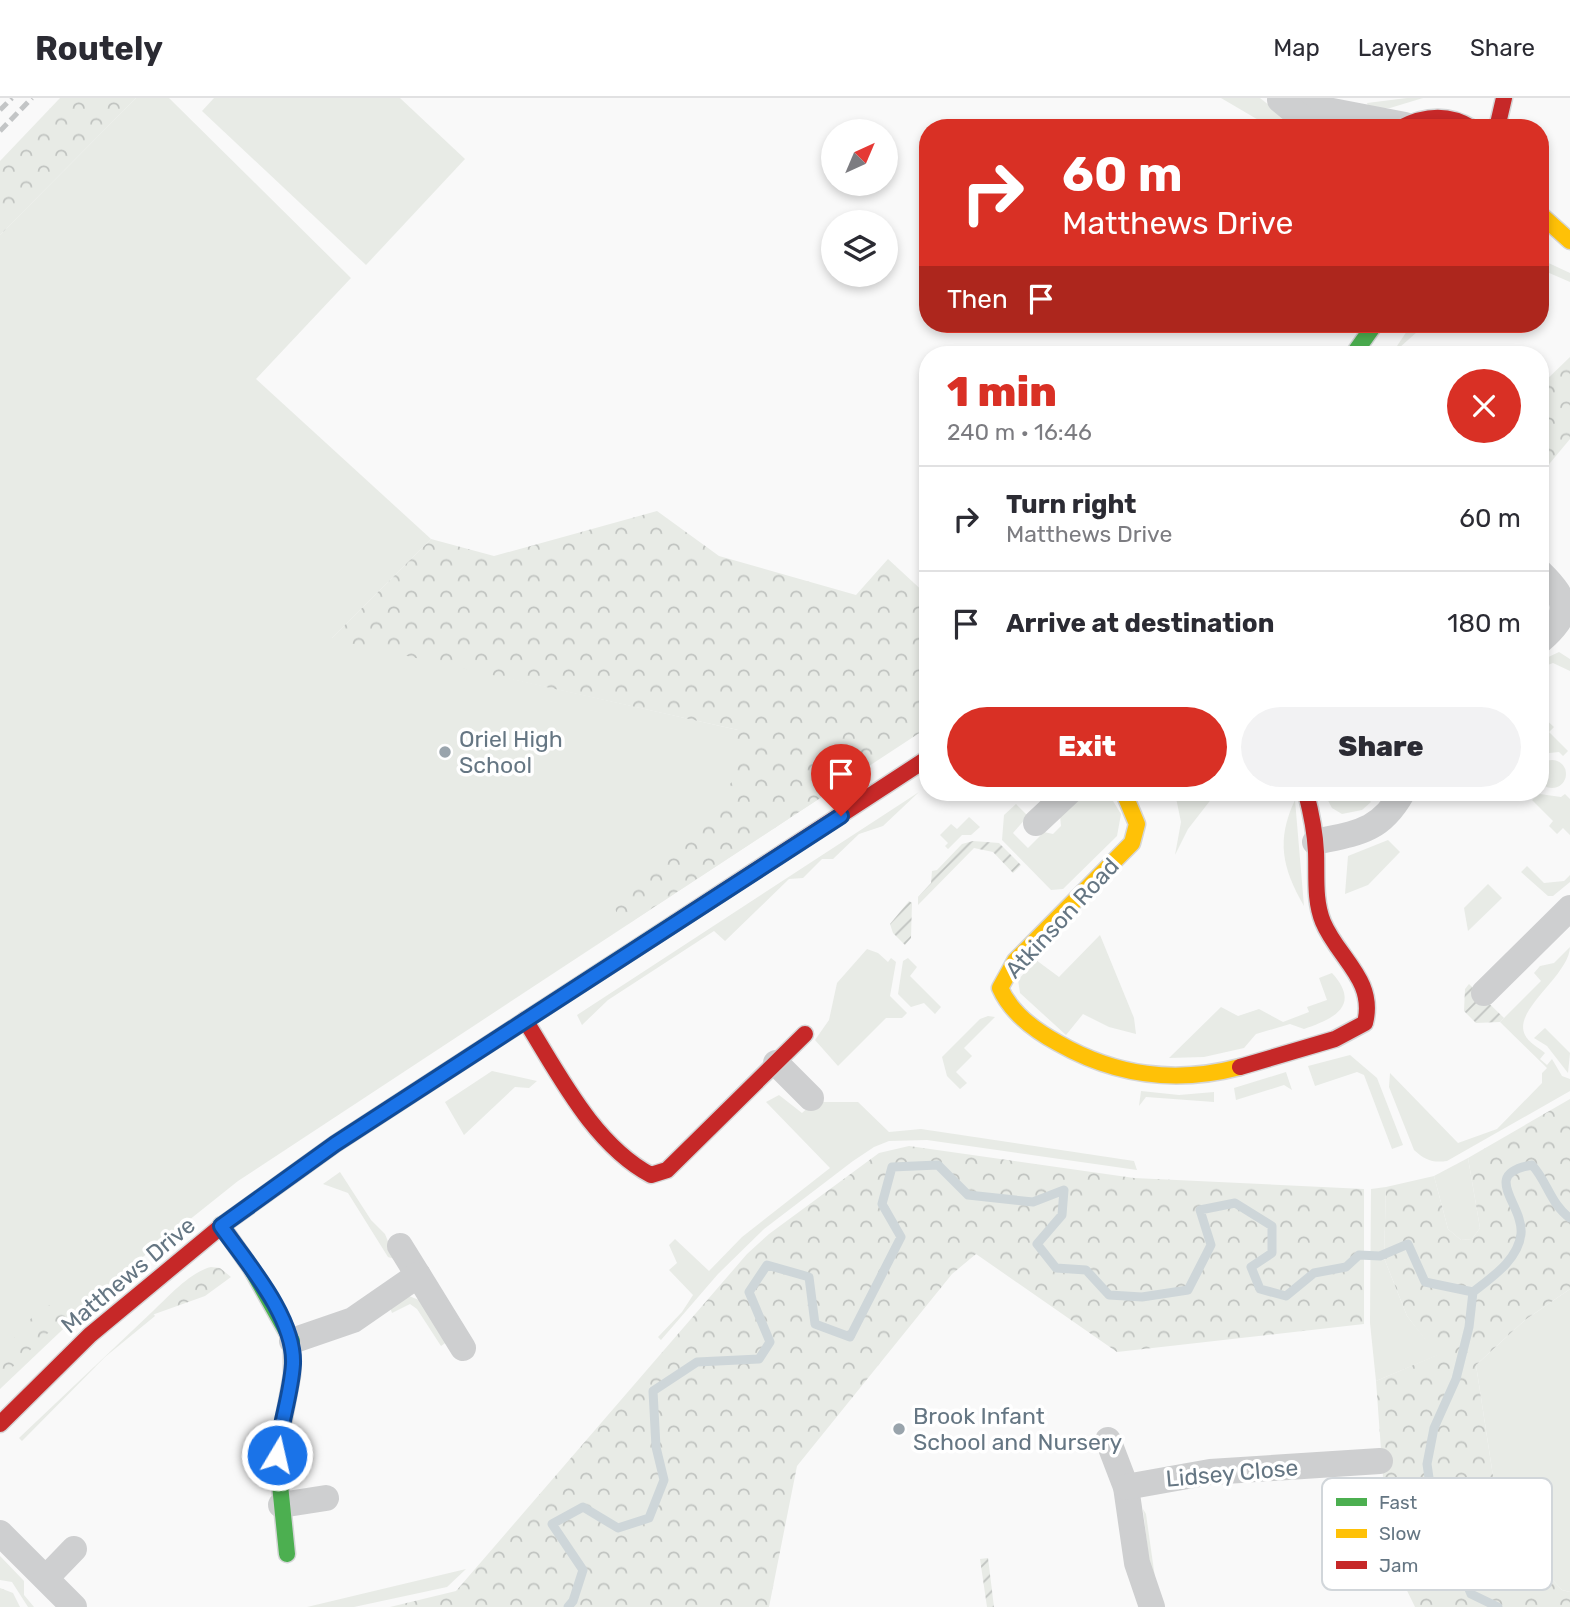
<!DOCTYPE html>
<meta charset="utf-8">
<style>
body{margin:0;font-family:Rubik,sans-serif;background:#f2f2f3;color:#2b2b33;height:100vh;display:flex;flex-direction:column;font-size:26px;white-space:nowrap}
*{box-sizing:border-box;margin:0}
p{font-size:23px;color:#7c7c81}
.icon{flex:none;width:38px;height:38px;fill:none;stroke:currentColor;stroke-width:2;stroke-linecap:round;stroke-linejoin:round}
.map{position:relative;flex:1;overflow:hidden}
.side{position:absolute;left:919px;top:248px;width:630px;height:455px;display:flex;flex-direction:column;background:#fff;border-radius:28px;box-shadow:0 4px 10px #0003}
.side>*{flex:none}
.banner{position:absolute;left:919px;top:21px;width:630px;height:214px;border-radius:28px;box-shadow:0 4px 10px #0003;background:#d93025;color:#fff;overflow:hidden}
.needle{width:46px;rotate:44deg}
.buttons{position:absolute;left:821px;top:21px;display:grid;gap:14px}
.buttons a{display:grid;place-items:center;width:77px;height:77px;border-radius:50%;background:#fff;box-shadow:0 4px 10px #0003;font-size:35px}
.pin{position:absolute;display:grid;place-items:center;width:60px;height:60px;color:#fff;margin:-72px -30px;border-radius:50% 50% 50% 0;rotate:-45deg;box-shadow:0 0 7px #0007}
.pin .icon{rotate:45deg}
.me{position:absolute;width:77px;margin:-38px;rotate:9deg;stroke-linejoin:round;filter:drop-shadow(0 0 5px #0008)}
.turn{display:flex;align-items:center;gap:24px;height:147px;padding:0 28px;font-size:32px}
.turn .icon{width:91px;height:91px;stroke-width:2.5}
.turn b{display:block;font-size:49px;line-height:60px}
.then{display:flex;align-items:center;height:66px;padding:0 28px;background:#0003;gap:14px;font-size:26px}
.round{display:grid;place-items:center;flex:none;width:74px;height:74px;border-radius:37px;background:#f2f2f3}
.overview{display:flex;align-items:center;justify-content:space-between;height:119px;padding:0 28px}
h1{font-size:42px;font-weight:800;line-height:52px;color:#d93025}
.action{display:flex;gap:14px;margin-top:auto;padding:14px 28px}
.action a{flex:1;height:80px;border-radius:42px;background:#d93025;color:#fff;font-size:28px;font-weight:800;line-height:80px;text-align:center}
.action a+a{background:#f2f2f3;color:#2b2b33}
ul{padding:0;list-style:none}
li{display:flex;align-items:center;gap:21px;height:105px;padding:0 28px;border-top:2px solid #e1e1e2}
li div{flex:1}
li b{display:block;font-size:26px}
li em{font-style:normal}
header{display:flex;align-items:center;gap:42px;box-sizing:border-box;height:98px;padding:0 35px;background:#fff;border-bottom:2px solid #e1e1e2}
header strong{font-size:33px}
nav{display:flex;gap:38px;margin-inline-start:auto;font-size:24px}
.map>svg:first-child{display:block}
</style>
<header>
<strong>Routely</strong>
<nav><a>Map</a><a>Layers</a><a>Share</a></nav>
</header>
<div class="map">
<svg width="1570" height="1509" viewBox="0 0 1570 1509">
<defs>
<pattern id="forest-crowns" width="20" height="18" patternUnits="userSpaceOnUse" patternTransform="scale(1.75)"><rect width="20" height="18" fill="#e8ebe6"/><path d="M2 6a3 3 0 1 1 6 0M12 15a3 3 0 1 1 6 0" fill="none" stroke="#c0c3c0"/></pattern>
<pattern id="garden-furrows" width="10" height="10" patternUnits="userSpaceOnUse" patternTransform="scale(1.75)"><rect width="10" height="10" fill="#e8ebe6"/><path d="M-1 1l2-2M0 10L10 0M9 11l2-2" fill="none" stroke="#c0c3c0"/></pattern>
</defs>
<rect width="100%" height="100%" fill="#f9f9f9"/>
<g fill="#e8ebe6">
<polygon points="136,0 169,0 351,180 256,281 431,441 332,540 738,632 852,679 238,1083 119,1178 0,1291 0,137"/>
<polygon points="214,0 400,0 465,61 366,167 202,13"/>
<polygon points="1221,0 1260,0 1298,30 1272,30"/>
<polygon points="1407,0 1423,0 1390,10 1369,10 1367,5"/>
<polygon points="1540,161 1570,175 1570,184 1540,171"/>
<polygon points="1412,226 1426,226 1391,257 1411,227"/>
<polygon points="1559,554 1570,561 1570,573 1553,565 1540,570 1540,563"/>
<polygon points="1544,620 1554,629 1549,634 1568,653 1563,658 1559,654 1540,656 1540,624"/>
<circle cx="1552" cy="676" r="14"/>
<polygon points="919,694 883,728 859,736 833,761 822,761 803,780 789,781 725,843 714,833 608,902 582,927 577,917"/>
<polygon points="1175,695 1216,695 1188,731 1175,757 1181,724"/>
<polygon points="1324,695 1363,695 1371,704 1362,712 1342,716 1332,710"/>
<polygon points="1086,696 1102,695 1113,703 1121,716 1117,738 1063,791 1051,792 1002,742 1004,717 1016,706 1028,718 1013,735 1028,750 1044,734 1053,736 1061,728 1060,718"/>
<polygon points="1540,696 1561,699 1565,696 1570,701 1570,737 1563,730 1557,736 1549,728 1553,723 1532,702"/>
<path d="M1295 702 1304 808C1282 770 1276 742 1295 702Z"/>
<polygon points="969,719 980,729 971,737 962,737 948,751 945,748 948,745 940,737 951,726 957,731"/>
<polygon points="1388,742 1400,754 1368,787 1345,796 1348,758"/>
<polygon points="1527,768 1544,785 1564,783 1570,777 1570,784 1553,798 1548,798 1521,774"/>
<polygon points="1488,786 1502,800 1468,833 1464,810"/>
<polygon points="1100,837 1134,920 1136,936 1109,929 1083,916 1066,937 1020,895 1018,882 1036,862 1059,879"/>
<path d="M1570 849C1569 878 1512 912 1525 937 1528 944 1539 950 1545 955L1540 961 1547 967 1552 961 1562 978 1570 981V993L1447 1063C1432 1065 1425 1062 1414 1052L1389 989 1390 975 1458 1045 1497 1031 1542 985V975L1547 970 1500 924 1541 883 1534 875 1540 868 1554 865Z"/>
<polygon points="867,851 878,855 888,864 891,860 896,864 890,898 907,915 902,920 886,920 838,968 815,942 829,922 837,885"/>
<polygon points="908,860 917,869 910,878 941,909 935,916 924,905 911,909 898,896 903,863"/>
<path d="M1332 875C1362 908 1333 921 1304 931L1290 926 1256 936 1244 950 1204 959 1169 960 1221 909 1238 918 1259 911 1283 924 1309 914 1307 909 1327 902 1319 880Z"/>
<polygon points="988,918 995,919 964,950 972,958 956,974 967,985 960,991 947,978 942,959 980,921"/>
<polygon points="1545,930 1570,955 1568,975 1547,948 1534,940"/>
<polygon points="1350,957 1377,980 1403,1047 1392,1051 1364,977 1357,974 1315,988 1308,968"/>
<polygon points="492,973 537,983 529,990 515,989 464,1037 445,1004"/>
<polygon points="1286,974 1292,992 1284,987 1236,1002 1234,990"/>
<polygon points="1141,993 1179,997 1214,994 1214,1004 1146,999 1139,1008"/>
<polygon points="779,997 802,1015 814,1004 858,1004 889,1034 921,1031 1134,1063 1137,1072 927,1042 889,1043 874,1049 853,1063 764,1131 718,1176 661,1242 658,1239 682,1214 693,1197 669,1172 677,1165 669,1147 675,1141 709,1173 742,1139 830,1070 766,1004"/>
<polygon points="1468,1060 1480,1130 1472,1141 1461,1142 1448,1131 1434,1078"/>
<polygon points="340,1074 371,1122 385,1136 395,1161 388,1159 348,1095 323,1086"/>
<polygon points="1386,1089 1384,1160 1407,1218 1438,1257 1376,1283 1370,1225 1371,1091"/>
<polygon points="1570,1191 1570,1494 1562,1492 1534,1462 1504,1421 1493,1378 1476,1267 1525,1222"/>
<polygon points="409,1198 419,1202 448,1243 441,1248 417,1211 410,1206 392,1215 389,1207"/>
<polygon points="152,1214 155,1218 105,1259 22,1343 19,1340"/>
<polygon points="1143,1411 1146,1416 1156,1487 1150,1472"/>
<polygon points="0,1458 24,1483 24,1497 34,1509 28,1509 12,1484 0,1482"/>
<polygon points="466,1471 447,1489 354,1509 307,1509"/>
</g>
<g fill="url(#forest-crowns)">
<polygon points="60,0 136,0 0,137 0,63"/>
<polygon points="1570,259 1570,341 1540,377 1540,288"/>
<polygon points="657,413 719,458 856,497 888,461 927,497 927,630 628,826 619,823 615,810 688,743 733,682 738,632 331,541 431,441 494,458"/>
<polygon points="1570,1001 1570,1191 1525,1222 1476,1267 1493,1378 1504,1421 1534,1462 1562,1492 1570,1494 1570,1509 1415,1509 1397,1472 1387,1434 1376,1283 1437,1257 1407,1218 1384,1160 1386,1089 1434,1078 1448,1131 1461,1142 1472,1141 1480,1130 1468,1060"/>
<polygon points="909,1048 1134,1080 1364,1091 1364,1226 1117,1254 976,1156 952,1176 797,1368 769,1509 390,1509 456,1493 747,1156 769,1136 879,1055"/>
<path d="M211 1169 220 1170 231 1179 205 1198 152 1217V1214C168 1199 190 1174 211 1169Z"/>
<polygon points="59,1205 71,1213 0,1281 0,1247 8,1247 40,1210"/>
<polygon points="0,1490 13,1495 20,1509 0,1509"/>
</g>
<g fill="url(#garden-furrows)">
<polygon points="973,743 999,745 1021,767 1013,775 993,754 974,750 918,807 918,799 931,785 932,773 937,772 962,746"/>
<polygon points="909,803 912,805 911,840 905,847 893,835 890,826"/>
<polygon points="1469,886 1504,920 1500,924 1476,925 1464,913 1465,891"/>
<polygon points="988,1460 994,1509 987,1509 980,1461"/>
</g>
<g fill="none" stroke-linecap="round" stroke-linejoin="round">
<g stroke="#ced6d9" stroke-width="9">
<polyline points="568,1509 573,1503 583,1472 552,1426 583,1409 618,1430 649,1420 664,1382 656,1349 653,1293 697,1264 759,1261 770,1244 749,1194 767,1167 809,1179 815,1226 850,1239 901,1139 882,1106 892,1069 938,1067 968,1097 1033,1104 1064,1092 1062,1117 1037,1146 1056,1170 1086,1172 1109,1197 1142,1199 1188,1192 1211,1147 1200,1112 1235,1105 1272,1128 1272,1155 1251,1169 1260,1191 1286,1198 1314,1175 1346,1169 1359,1157 1380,1158 1408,1146 1425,1184 1473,1194"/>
<path d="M1498 1509 1471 1496 1432 1401 1427 1366 1434 1330 1456 1281 1469 1229 1473 1194C1492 1179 1518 1162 1521 1136 1524 1106 1479 1076 1532 1067 1547 1083 1551 1107 1570 1120"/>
</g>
<g stroke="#d5d6d7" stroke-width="19">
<g id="fast">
<polyline points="1353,257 1375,226"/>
<polyline points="224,1126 335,1046 675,825"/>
<polyline points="221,1127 251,1170 292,1243 292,1277 277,1357 287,1456"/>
</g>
</g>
<g stroke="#d5d6d7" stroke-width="19">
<g id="slow">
<polyline points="1540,116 1570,143"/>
<path d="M1124 695 1137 726 1132 745 1015 863 1000 890C1011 915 1034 932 1058 945 1116 978 1175 986 1240 969"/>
</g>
</g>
<g stroke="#d5d6d7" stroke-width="19">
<g id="jam">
<path d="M1400 30C1425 17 1448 15 1472 30"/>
<polyline points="1497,30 1504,0"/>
<polyline points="675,825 928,660"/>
<path d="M525 922C559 976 593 1046 651 1077L667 1072 805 936"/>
<path d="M1240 969 1335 941 1365 925C1376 882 1338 860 1323 824 1314 802 1317 777 1316 754 1315 734 1311 714 1306 695"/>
<polyline points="0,1326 90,1237 224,1126"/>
</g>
</g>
<g stroke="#cecfd0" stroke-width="26">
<polyline points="1295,0 1327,12 1405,27"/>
<polyline points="1280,2 1314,30"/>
<path d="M1540 474C1570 503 1570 517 1540 543"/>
<polyline points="1036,725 1068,695"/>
<path d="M1315 744C1357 735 1380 734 1402 695"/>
<polyline points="1484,895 1570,810"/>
<polyline points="776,965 811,1000"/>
<polyline points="400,1148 418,1177"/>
<polyline points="292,1243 353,1222 418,1177 463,1250"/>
<polyline points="1108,1342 1126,1389 1137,1465 1152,1509"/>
<polyline points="1126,1389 1210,1374 1380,1363"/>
<polyline points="281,1407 326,1400"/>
<polyline points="0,1435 74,1509"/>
<polyline points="46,1480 74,1451"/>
</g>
<use href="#fast" stroke="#4caf50" stroke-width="16"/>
<use href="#slow" stroke="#ffc107" stroke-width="16"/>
<use href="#jam" stroke="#c62828" stroke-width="16"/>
<g stroke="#c3c5c6" stroke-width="5" stroke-dasharray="10 5" stroke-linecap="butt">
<polyline points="0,12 12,0"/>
<polyline points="0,33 32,0"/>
</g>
</g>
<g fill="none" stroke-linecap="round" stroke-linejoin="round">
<g stroke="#114b97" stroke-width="18">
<path id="route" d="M277 1357C280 1326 291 1297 293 1266 295 1219 246 1164 221 1128L335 1046 841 718"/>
</g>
<use href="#route" stroke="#1a73e8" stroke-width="12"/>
</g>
<g fill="#99a4ac" stroke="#fff" stroke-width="2.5">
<circle cx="445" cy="654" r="7"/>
<circle cx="899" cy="1331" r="7"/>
</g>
<g text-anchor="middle" stroke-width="7" stroke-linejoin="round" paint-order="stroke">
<g font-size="23" fill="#657683" stroke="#fff" text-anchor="start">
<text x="459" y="649">Oriel High<tspan x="459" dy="26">School</tspan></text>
<text x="913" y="1326">Brook Infant<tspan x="913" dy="26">School and Nursery</tspan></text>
</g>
<g font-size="23" fill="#657683" stroke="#fff">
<text transform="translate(1062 820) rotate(-47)" y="8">Atkinson Road</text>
<text transform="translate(128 1177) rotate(-40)" y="8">Matthews Drive</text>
<text transform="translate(1232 1375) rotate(-5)" y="8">Lidsey Close</text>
</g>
</g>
<rect x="1322" y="1380" width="230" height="112" rx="10" fill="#fff" stroke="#d1d6da" stroke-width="2"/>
<rect x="1336" y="1400" width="31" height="8" fill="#4caf50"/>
<rect x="1336" y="1431" width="31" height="9" fill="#ffc107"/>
<rect x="1336" y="1463" width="31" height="8" fill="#c62828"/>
<g font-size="19" fill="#657683">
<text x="1379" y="1411">Fast</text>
<text x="1379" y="1442">Slow</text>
<text x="1379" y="1474">Jam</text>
</g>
</svg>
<div class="buttons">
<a><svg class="needle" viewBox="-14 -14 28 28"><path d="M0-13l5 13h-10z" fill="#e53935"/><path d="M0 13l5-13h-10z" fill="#7c7c81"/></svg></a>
<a><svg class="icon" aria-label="layers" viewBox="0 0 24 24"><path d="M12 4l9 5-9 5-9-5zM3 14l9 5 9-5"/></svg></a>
</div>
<div class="pin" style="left:841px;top:718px;background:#d93025"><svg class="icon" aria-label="arrive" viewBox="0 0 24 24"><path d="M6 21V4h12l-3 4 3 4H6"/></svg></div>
<svg class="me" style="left:277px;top:1357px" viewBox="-20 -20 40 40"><circle r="17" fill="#1a73e8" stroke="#fff" stroke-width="3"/><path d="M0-11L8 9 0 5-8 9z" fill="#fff"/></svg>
<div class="banner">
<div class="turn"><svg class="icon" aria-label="right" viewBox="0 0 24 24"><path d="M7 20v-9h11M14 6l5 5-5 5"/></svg><div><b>60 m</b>Matthews Drive</div></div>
<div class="then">Then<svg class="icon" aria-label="arrive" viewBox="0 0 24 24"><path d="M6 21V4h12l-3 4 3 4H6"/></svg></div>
</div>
<section class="side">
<div class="overview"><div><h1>1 min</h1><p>240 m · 16:46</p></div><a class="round" style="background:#d93025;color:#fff"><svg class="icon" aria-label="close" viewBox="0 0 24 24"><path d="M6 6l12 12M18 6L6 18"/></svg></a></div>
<ul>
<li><svg class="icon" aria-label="right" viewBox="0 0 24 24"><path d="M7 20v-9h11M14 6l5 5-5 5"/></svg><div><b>Turn right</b><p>Matthews Drive</p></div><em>60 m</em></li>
<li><svg class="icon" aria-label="arrive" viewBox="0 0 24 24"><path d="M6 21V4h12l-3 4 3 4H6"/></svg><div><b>Arrive at destination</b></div><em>180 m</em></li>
</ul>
<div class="action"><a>Exit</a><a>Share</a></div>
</section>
</div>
